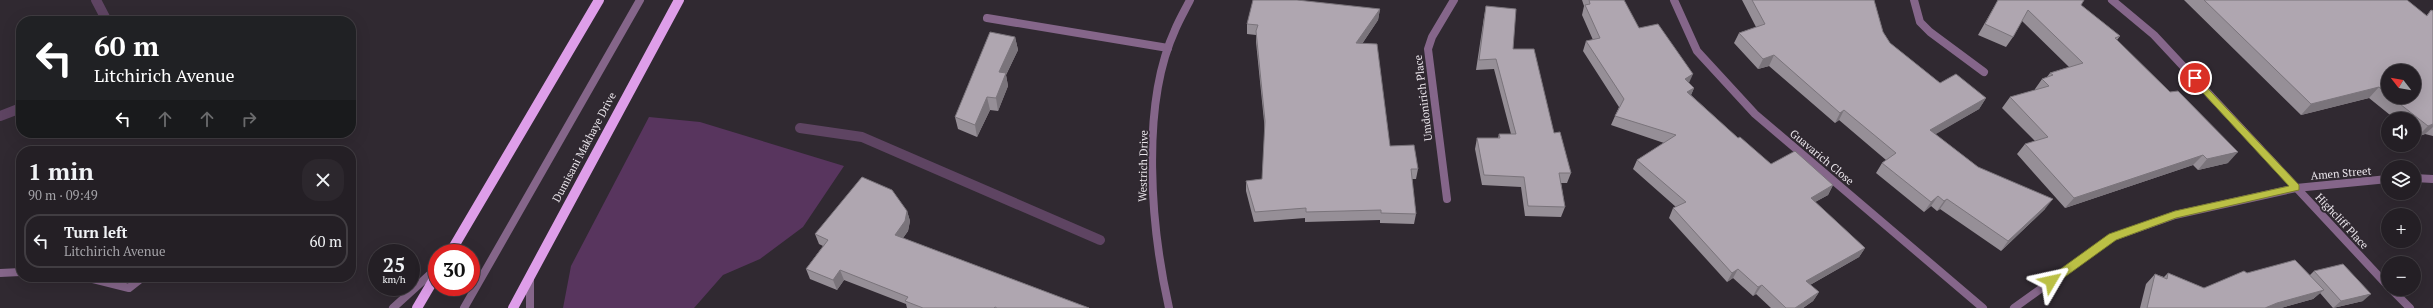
<!DOCTYPE html>
<meta charset="utf-8">
<style>
body{margin:0;font-family:"PT Serif",serif;background:#2c272d;color:#f1f3f6;height:100vh;display:flex;flex-direction:column;font-size:15px;white-space:nowrap}
*{box-sizing:border-box;margin:0}
p{font-size:13px;color:#a3a2a7}
.icon{flex:none;width:22px;height:22px;fill:none;stroke:currentColor;stroke-width:2;stroke-linecap:round;stroke-linejoin:round}
.map{position:relative;flex:1;overflow:hidden}
.drawer{position:absolute;left:16px;top:146px;width:340px;height:136px;display:flex;flex-direction:column;background:#241f25;border-radius:16px;box-shadow:0 4px 16px #0002,0 0 0 1px #413d42}
.drawer>*{flex:none}
.hud{position:absolute;left:16px;top:16px;width:340px;height:122px;border-radius:16px;box-shadow:0 4px 16px #0002,0 0 0 1px #413d42;background:#202124;color:#fff;overflow:hidden}
.needle{width:26px;rotate:301deg}
.fabs{position:absolute;left:2381px;top:64px;display:grid;gap:8px}
.fabs a{display:grid;place-items:center;width:40px;height:40px;border-radius:50%;background:#241f25;box-shadow:0 4px 16px #0002,0 0 0 1px #413d42;font-size:20px}
.speed{position:absolute;left:368px;top:244px;display:flex;gap:8px;font-size:20px;font-weight:700;text-align:center}
.speed>*{display:grid;place-content:center;width:52px;height:52px;border-radius:50%;background:#241f25;box-shadow:0 4px 16px #0002,0 0 0 1px #413d42;line-height:1}
.speed small{font-size:10px;font-weight:400}
.speed .limit{border:6px solid #d22;background:#fff;color:#111}
.pin{position:absolute;display:grid;place-items:center;width:34px;height:34px;color:#fff;margin:-17px;border:2px solid #fff;border-radius:50%;box-shadow:0 1px 4px #0007}
.me{position:absolute;width:44px;margin:-22px;rotate:54deg;stroke-linejoin:round;filter:drop-shadow(0 0 3px #0008)}
.turn{display:flex;align-items:center;gap:14px;height:84px;padding:0 12px;font-size:18px}
.turn .icon{width:52px;height:52px;stroke-width:2.5}
.turn b{display:block;font-size:28px;line-height:34px}
.lanes{display:flex;align-items:center;height:38px;padding:0 12px;background:#0003;justify-content:center;gap:20px;direction:ltr}
.lanes .off{opacity:.35}
.round{display:grid;place-items:center;flex:none;width:42px;height:42px;border-radius:16px;background:#2c272d}
.headline{display:flex;align-items:center;justify-content:space-between;height:68px;padding:0 12px}
h1{font-size:24px;font-weight:800;line-height:30px}
ul{padding:0;list-style:none}
li{display:flex;align-items:center;gap:12px;height:54px;margin:0 8px 6px;padding:0 4px;border:2px solid #413d42;border-radius:16px}
li div{flex:1}
li b{display:block;font-size:15px}
li em{font-style:normal}
.map>svg:first-child{display:block}
</style>
<div class="map">
<svg width="2433" height="308" viewBox="0 0 2433 308">
<rect width="100%" height="100%" fill="#302931"/>
<polygon fill="#58355e" points="649,117 700,122 844,166 803,227 760,259 723,275 694,308 563,308 571,266"/>
<g fill="none" stroke-linecap="round" stroke-linejoin="round">
<g stroke="#5e4462" stroke-width="10">
<polyline points="96,0 107,21"/>
<polyline points="0,116 21,108"/>
<polyline points="800,128 862,137 1100,240"/>
</g>
<g stroke="#85668a" stroke-width="8">
<polyline points="530,276 530,308"/>
<polyline points="393,308 437,268"/>
<polyline points="464,308 640,0"/>
</g>
<g stroke="#85668a" stroke-width="8">
<polyline points="1674,0 1697,51 1755,114 1983,308"/>
<polyline points="1914,0 1920,22 1930,32 1984,72"/>
<polyline points="2112,0 2154,35 2388,286"/>
<polyline points="987,18 1168,48"/>
<polyline points="2414,178 2433,179"/>
<polyline points="1447,199 1428,49 1432,37 1454,0"/>
<polyline points="0,273 21,272"/>
<polyline points="85,277 129,288 143,277"/>
<polyline points="2391,289 2410,308"/>
<polyline points="2014,308 2113,237 2175,215 2296,188 2388,179"/>
</g>
<path stroke="#85668a" stroke-width="8" d="M1169 308C1151 228 1140 106 1175 30 1179 20 1185 10 1190 0"/>
<g stroke="#de9ee9" stroke-width="10">
<polyline points="450,253 599,0"/>
<polyline points="417,308 437,274"/>
<polyline points="513,308 679,0"/>
</g>
</g>
<g fill="#968f97" fill-rule="evenodd">
<polygon points="1582,0 1619,0 1639,28 1689,83 1694,88 1691,95 1738,138 1771,164 1833,185 1828,195 1815,202 1865,248 1859,257 1810,285 1819,292 1813,301 1803,308 1771,308 1756,294 1753,296 1733,278 1727,282 1669,218 1673,208 1676,207 1633,169 1637,160 1664,143 1611,125 1619,107 1583,51 1586,41 1593,40 1582,15 1584,6"/>
<polygon points="1742,0 1874,0 1883,32 1890,43 1940,83 1986,98 1979,109 1935,134 1978,167 2045,209 2001,251 1940,209 1937,211 1931,206 1924,212 1876,173 1882,163 1886,160 1839,120 1835,123 1769,66 1758,69 1734,43 1739,33 1756,27"/>
<polygon points="1998,0 2084,0 2081,5 2120,36 2117,40 2228,163 2198,170 2193,165 2065,208 2017,154 2025,144 2035,141 2002,108 2010,97 2035,90 2035,89 2042,79 2047,77 2050,73 2069,67 2022,21 2013,37 2006,47 1978,35"/>
<path d="M2184 0H2407L2426 16 2431 10 2433 11V136L2425 134 2417 137 2414 135V119H2395L2369 98 2301 115ZM2388 71 2414 97H2388Z"/>
<polygon points="1486,6 1513,49 1554,133 1571,173 1567,183 1561,183 1565,207 1561,217 1525,216 1521,187 1482,185 1475,149 1477,138 1498,138 1499,134 1511,134 1494,69 1476,70 1484,17"/>
<polygon points="1380,9 1378,20 1362,44 1390,146 1418,169 1416,179 1412,179 1416,214 1414,224 1380,223 1380,220 1305,222 1305,218 1254,222 1246,191 1246,181 1262,179 1265,131 1256,42 1256,35 1247,34 1247,24"/>
<polygon points="1015,37 1018,50 1006,75 1008,86 998,111 990,110 977,137 958,129 955,117"/>
<polygon points="907,211 910,221 908,231 903,238 1089,308 907,308 906,304 844,280 837,290 810,279 806,269 823,246 819,244 815,234"/>
<polygon points="2314,271 2363,301 2333,308 2320,293 2313,299 2281,308 2140,308 2146,284 2155,274 2164,277 2168,273 2204,288 2247,273 2310,275"/>
</g>
<g fill="#7a747b">
<polygon points="1380,9 1378,20 1355,54 1356,43"/>
<polygon points="1015,37 1018,50 1006,75 1008,86 998,111 996,98 999,72"/>
<polygon points="1774,55 1769,66 1758,69 1763,59"/>
<polygon points="1693,74 1689,83 1685,79"/>
<polygon points="2379,87 2369,98 2301,115 2311,104"/>
<polygon points="1694,88 1690,97 1687,92"/>
<polygon points="987,97 990,110 977,137 975,125"/>
<polygon points="1986,98 1979,109 1924,141 1930,130"/>
<polygon points="1844,110 1839,120 1835,123 1840,113"/>
<polygon points="2433,124 2433,127 2425,134 2417,137 2428,126"/>
<polygon points="2238,152 2228,163 2198,170 2207,159"/>
<polygon points="2203,155 2193,165 2065,208 2074,198"/>
<polygon points="1833,185 1828,195 1806,207 1811,198"/>
<polygon points="1938,196 1931,206 1924,212 1931,202"/>
<polygon points="1947,199 1940,209 1937,211 1944,201"/>
<polygon points="2053,199 2045,209 2001,251 2008,241"/>
<polygon points="907,211 910,221 908,231 898,245 895,235"/>
<polygon points="1865,248 1859,257 1801,290 1806,281"/>
<polygon points="1738,269 1733,278 1727,282 1732,273"/>
<polygon points="840,270 844,280 837,290 833,280"/>
<polygon points="1762,285 1756,294 1753,296 1758,287"/>
<polygon points="2324,290 2313,299 2281,308 2265,308 2277,303"/>
<polygon points="1819,292 1813,301 1803,308 1795,308"/>
<polygon points="2371,294 2363,301 2333,308 2341,301"/>
</g>
<g fill="#afa6b0" stroke="#7a747b">
<polygon points="1253,0 1297,0 1380,9 1356,43 1377,44 1390,146 1414,145 1418,169 1411,169 1416,214 1381,213 1381,210 1306,212 1306,208 1255,212 1246,181 1262,179 1265,121 1256,31 1258,25 1247,24"/>
<polygon points="1589,0 1624,0 1639,28 1658,24 1693,74 1685,79 1694,88 1687,92 1738,138 1740,137 1771,164 1795,151 1833,185 1811,198 1865,248 1806,281 1819,292 1795,308 1786,308 1762,285 1758,287 1738,269 1732,273 1673,208 1686,202 1637,160 1676,135 1615,116 1624,99 1586,41 1600,38 1585,5 1590,4"/>
<polygon points="1752,0 1874,0 1883,32 1890,43 1940,83 1956,74 1986,98 1930,130 1978,167 2053,199 2008,241 1947,199 1944,201 1938,196 1931,202 1882,163 1896,153 1844,110 1840,113 1774,55 1763,59 1739,33 1765,24"/>
<polygon points="1998,0 2084,0 2081,5 2120,36 2115,38 2170,92 2178,91 2238,152 2207,159 2203,155 2074,198 2025,144 2048,137 2010,97 2049,86 2042,79 2053,75 2050,73 2083,63 2028,10 2013,37 1985,24"/>
<polygon points="2204,0 2407,0 2427,16 2431,10 2433,11 2433,124 2428,126 2391,97 2414,97 2414,71 2388,71 2388,94 2379,87 2311,104"/>
<polygon points="1486,6 1516,9 1513,49 1534,49 1554,133 1560,132 1571,173 1559,173 1565,207 1528,206 1524,177 1484,175 1477,138 1500,138 1499,134 1516,134 1496,59 1479,60"/>
<polygon points="990,32 1015,37 999,72 1006,73 996,98 987,97 975,125 955,117"/>
<polygon points="862,177 892,190 907,211 905,221 895,235 1089,308 997,308 995,307 994,308 923,308 905,301 908,297 840,270 833,280 806,269 828,240 815,234"/>
<polygon points="2295,260 2324,290 2277,303 2265,308 2147,308 2155,274 2167,279 2168,273 2204,288 2244,271 2247,273"/>
<polygon points="2343,264 2371,294 2341,301 2314,271"/>
</g>
<polygon fill="#bbc045" stroke="#7a7d2d" points="2195,75 2299,185 2299,190 2176,218 2116,240 2055,284 2048,284 2048,278 2109,234 2175,211 2289,186 2192,81 2192,76"/>
<g text-anchor="middle" stroke-width="4" stroke-linejoin="round" paint-order="stroke">
<g font-size="11" fill="#e9e4ea" stroke="#302931">
<text transform="translate(1423 98) rotate(-97)" y="4">Umdonirich Place</text>
<text transform="translate(584 147) rotate(-62)" y="4">Dumisani Makhaye Drive</text>
<text transform="translate(1822 157) rotate(40)" y="4">Guavarich Close</text>
<text transform="translate(1143 166) rotate(-89)" y="4">Westrich Drive</text>
<text transform="translate(2341 173) rotate(-5)" y="4">Amen Street</text>
<text transform="translate(2342 221) rotate(47)" y="4">Highcliff Place</text>
</g>
</g>
</svg>
<div class="fabs">
<a><svg class="needle" viewBox="-14 -14 28 28"><path d="M0-13l5 13h-10z" fill="#e53935"/><path d="M0 13l5-13h-10z" fill="#a3a2a7"/></svg></a>
<a><svg class="icon" aria-label="sound" viewBox="0 0 24 24"><path d="M4 9h4l5-4v14l-5-4H4zM17 9q2 3 0 6"/></svg></a>
<a><svg class="icon" aria-label="layers" viewBox="0 0 24 24"><path d="M12 4l9 5-9 5-9-5zM3 14l9 5 9-5"/></svg></a>
<a>+</a>
<a>−</a>
</div>
<div class="speed"><div>25<small>km/h</small></div><div class="limit">30</div></div>
<div class="pin" style="left:2195px;top:78px;background:#d93025"><svg class="icon" aria-label="arrive" viewBox="0 0 24 24"><path d="M6 21V4h12l-3 4 3 4H6"/></svg></div>
<svg class="me" style="left:2051px;top:281px" viewBox="-20 -20 40 40"><path d="M0-17L14 15 0 8-14 15z" fill="#bbc045" stroke="#fff" stroke-width="4"/></svg>
<div class="hud">
<div class="turn"><svg class="icon" aria-label="left" viewBox="0 0 24 24"><path d="M17 20v-9H6M10 6l-5 5 5 5"/></svg><div><b>60 m</b>Litchirich Avenue</div></div>
<div class="lanes"><svg class="icon" aria-label="left" viewBox="0 0 24 24"><path d="M17 20v-9H6M10 6l-5 5 5 5"/></svg><svg class="icon off" aria-label="ahead" viewBox="0 0 24 24"><path d="M12 20V5M6 11l6-6 6 6"/></svg><svg class="icon off" aria-label="ahead" viewBox="0 0 24 24"><path d="M12 20V5M6 11l6-6 6 6"/></svg><svg class="icon off" aria-label="right" viewBox="0 0 24 24"><path d="M7 20v-9h11M14 6l5 5-5 5"/></svg></div>
</div>
<section class="drawer">
<div class="headline"><div><h1>1 min</h1><p>90 m · 09:49</p></div><a class="round"><svg class="icon" aria-label="close" viewBox="0 0 24 24"><path d="M6 6l12 12M18 6L6 18"/></svg></a></div>
<ul>
<li><svg class="icon" aria-label="left" viewBox="0 0 24 24"><path d="M17 20v-9H6M10 6l-5 5 5 5"/></svg><div><b>Turn left</b><p>Litchirich Avenue</p></div><em>60 m</em></li>
</ul>
</section>
</div>
